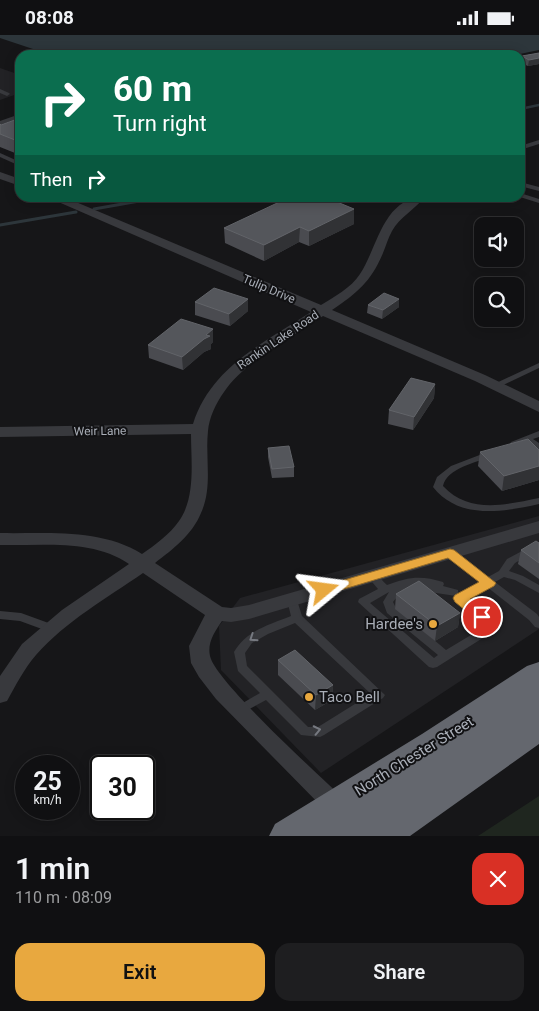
<!DOCTYPE html>
<meta charset="utf-8">
<style>
body{margin:0;font-family:Roboto,sans-serif;background:#1e1e20;color:#f1f3f6;height:100vh;display:flex;flex-direction:column;font-size:19px;white-space:nowrap}
*{box-sizing:border-box;margin:0}
p{font-size:16px;color:#9c9d9f}
.icon{flex:none;width:28px;height:28px;fill:none;stroke:currentColor;stroke-width:2;stroke-linecap:round;stroke-linejoin:round}
.map{position:relative;height:801px;overflow:hidden}
.panel{display:flex;flex-direction:column;background:#101012;flex:1}
.panel>*{flex:none}
.top-card{position:absolute;left:15px;top:15px;width:510px;height:152px;border-radius:15px;box-shadow:0 2px 12px #0003,0 0 0 1px #303032;background:#0b6e4f;color:#fff;overflow:hidden}
.controls{position:absolute;left:474px;top:182px;display:grid;gap:10px}
.controls a{display:grid;place-items:center;width:50px;height:50px;border-radius:10px;background:#101012;box-shadow:0 2px 12px #0003,0 0 0 1px #303032;font-size:25px}
.speed{position:absolute;left:15px;top:720px;display:flex;gap:10px;font-size:25px;font-weight:700;text-align:center}
.speed>*{display:grid;place-content:center;width:65px;height:65px;border-radius:50%;background:#101012;box-shadow:0 2px 12px #0003,0 0 0 1px #303032;line-height:1}
.speed small{font-size:12px;font-weight:400}
.speed .limit{border:2px solid #111;border-radius:8px;background:#fff;color:#111}
.pin{position:absolute;display:grid;place-items:center;width:42px;height:42px;color:#fff;margin:-21px;border:2px solid #fff;border-radius:50%;box-shadow:0 1px 5px #0007}
.me{position:absolute;width:55px;margin:-28px;rotate:74deg;stroke-linejoin:round;filter:drop-shadow(0 0 4px #0008)}
.turn{display:flex;align-items:center;gap:18px;height:105px;padding:0 15px;font-size:22px}
.turn .icon{width:65px;height:65px;stroke-width:2.5}
.turn b{display:block;font-size:35px;line-height:42px}
.then{display:flex;align-items:center;height:48px;padding:0 15px;background:#0003;gap:10px;font-size:19px}
.round{display:grid;place-items:center;flex:none;width:52px;height:52px;border-radius:15px;background:#1e1e20}
.overview{display:flex;align-items:center;justify-content:space-between;height:85px;padding:0 15px}
h1{font-size:30px;font-weight:600;line-height:38px}
.primary-button{display:flex;gap:10px;margin-top:auto;padding:10px 15px}
.primary-button a{flex:1;height:58px;border-radius:15px;background:#e8a83f;color:#111;font-size:20px;font-weight:600;line-height:58px;text-align:center}
.primary-button a+a{background:#1e1e20;color:#f1f3f6}
.status{display:flex;justify-content:space-between;align-items:center;height:35px;padding:0 25px;background:#101012;direction:ltr}
.status svg{height:14px;fill:currentColor}
.map>svg:first-child{display:block}
</style>
<div class="status"><b>08:08</b><svg viewBox="0 0 49 12"><path d="M0 12V9h3v3zM5 12V6h3v6zM10 12V3h3v9zM15 12V0h3v12zM26 1h20v11H26zM47 4h2v5h-2z"/></svg></div>
<div class="map">
<svg width="539" height="801" viewBox="0 0 539 801">
<rect width="100%" height="100%" fill="#161618"/>
<g fill="#222225">
<polygon points="0,33 20,40 20,58 0,65"/>
<polygon points="539,481 539,594 321,738 221,635 219,591 240,563"/>
</g>
<polygon fill="#1f261f" points="539,761 539,801 478,801"/>
<polygon fill="#2d363b" points="0,0 539,0 539,15 515,20 42,20 36,15 0,3"/>
<g fill="none" stroke-linecap="round" stroke-linejoin="round">
<polyline stroke="#2d363b" stroke-width="2.5" points="520,74 539,70"/>
<g stroke="#2d363b" stroke-width="3">
<polyline points="94,174 162,162"/>
<polyline points="0,190 76,177"/>
</g>
<g fill="#38393d" fill-rule="evenodd">
<polygon points="0,54 9,58 10,59 7,61 0,58"/>
<polygon points="20,79 20,83 0,90 0,86"/>
<polygon points="539,105 539,109 520,115 520,111"/>
<polygon points="0,118 20,127 20,131 0,122"/>
<polygon points="520,147 539,152 539,156 520,151"/>
<polygon points="520,158 539,164 539,168 520,162"/>
<polygon points="539,328 539,333 499,352 496,352 492,350"/>
<polygon points="539,396 539,402 533,404 539,408 539,415 526,407 514,412 510,409 511,407"/>
<path d="M490 416 494 419 493 421C477 427 447 433 443 451 469 479 505 470 539 463V469C503 477 459 485 433 452L437 442 451 431Z"/>
<path d="M539 507V514L515 528 509 536 523 541 539 550V558L515 545 504 542 495 547 537 579 539 582V593L535 592 529 585 487 552 467 563 497 588 498 591 497 594 437 632 433 633 429 632 358 567 359 564 378 554 367 541 368 539C377 536 381 545 387 550 408 542 421 540 443 547L444 549 443 551 458 555V559L480 547 446 520 445 518 446 516H454L488 542 499 536 507 524ZM423 556 456 561 455 563 456 566 486 591 446 615 396 573 393 567C399 557 412 556 423 556ZM389 557 383 567 387 578 438 620 434 623 370 568Z"/>
<path d="M292 561 296 562 302 581 385 660 383 663 324 700 320 702 301 700 266 665 240 679 236 678 234 675 236 672 260 658 238 636 234 617C247 595 269 590 291 581L287 565 288 562ZM295 588 371 659 318 692H308L247 631 245 618 252 608 268 599Z"/>
<polygon points="0,576 21,578 54,590 55,593 54,596 50,597 20,586 0,584"/>
</g>
<g fill="#38393d" fill-rule="evenodd">
<polygon points="0,137 20,144 20,151 0,144"/>
<path d="M47 162H64L321 270C334 262 351 253 360 239 378 212 383 162 425 162 414 175 400 182 392 196 388 203 386 211 383 218 371 247 357 258 332 275L485 340 539 366V377L475 346 323 281C293 302 243 327 224 357 216 368 209 383 208 396 205 423 213 452 201 478 192 500 173 514 155 528L222 572 231 573 249 570 539 486V498L249 584 231 587 222 586C215 596 207 608 210 621 215 646 320 741 344 764L348 771 344 778 336 781 328 778 216 664 199 642 191 628 189 611 205 580 143 538C107 563 66 586 36 620 24 634 16 650 7 666L0 668V641L22 609 62 575 129 529C93 504 42 511 0 510V498C46 499 101 493 142 519 155 510 170 499 179 486 196 462 191 426 191 399L0 402V392L193 389C211 332 265 307 311 277Z"/>
</g>
<polygon fill="#64676e" fill-rule="evenodd" points="539,627 539,709 410,801 269,801 275,789 422,699 527,631"/>
</g>
<g fill="#4a4b50">
<polygon points="539,18 539,29 528,31 521,28 522,21"/>
<polygon points="20,83 20,120 0,112 0,89 1,90"/>
<polygon points="354,189 309,211 299,207 264,226 225,208 224,193"/>
<polygon points="248,264 248,276 230,291 195,280 195,267"/>
<polygon points="368,270 399,272 382,284 367,278"/>
<polygon points="213,307 211,309 211,314 204,317 183,335 149,323 148,310"/>
<polygon points="435,349 434,363 413,395 388,389 389,375"/>
<polygon points="268,413 294,432 294,442 272,443 268,422"/>
<polygon points="539,415 539,445 502,456 478,431 480,417"/>
<polygon points="539,508 539,544 518,529 521,515"/>
<polygon points="396,559 460,578 458,592 435,606 395,574"/>
<polygon points="278,625 333,650 332,665 315,675 278,640"/>
</g>
<g fill="#313235">
<polygon points="539,23 539,29 528,31 529,25"/>
<polygon points="354,174 354,189 309,211 309,196"/>
<polygon points="300,192 299,207 264,226 264,210"/>
<polygon points="248,264 248,276 230,291 229,279"/>
<polygon points="399,264 399,272 382,284 383,275"/>
<polygon points="213,294 213,307 211,309 211,314 204,317 183,335 182,322"/>
<polygon points="435,349 434,363 413,395 414,382"/>
<polygon points="539,431 539,445 502,456 504,441"/>
<polygon points="460,578 458,592 435,606 437,591"/>
<polygon points="333,650 332,665 315,675 316,660"/>
</g>
<g fill="#54565b" stroke="#626469">
<polygon points="539,18 539,23 529,25 522,21"/>
<polygon points="20,83 20,107 0,99 0,89 1,90"/>
<polygon points="290,162 325,162 354,174 309,196 300,192 264,210 224,193"/>
<polygon points="214,253 248,264 229,279 195,267"/>
<polygon points="384,258 399,264 383,275 368,270"/>
<polygon points="181,284 213,294 206,300 210,301 204,304 182,322 148,310"/>
<polygon points="411,343 435,349 414,382 389,375"/>
<polygon points="528,404 539,415 539,431 504,441 480,417"/>
<polygon points="289,411 294,432 272,434 268,413"/>
<polygon points="536,506 539,508 539,528 521,515"/>
<polygon points="419,546 460,578 437,591 396,559"/>
<polygon points="295,615 333,650 316,660 278,625"/>
</g>
<defs><path id="oneway-chevron" d="M-2-3.5L2.5 0L-2 3.5" fill="none" stroke-width="1.6" stroke-linecap="round" stroke-linejoin="round" transform="scale(1.25)"/></defs>
<g stroke="#767980">
<use href="#oneway-chevron" transform="translate(253 603) rotate(146)"/>
<use href="#oneway-chevron" transform="translate(317 695) rotate(-12)"/>
</g>
<polygon fill="#e8a83f" stroke="#976d29" points="450,514 454,515 496,548 494,551 470,564 489,582 487,585 477,585 455,567 453,563 455,560 479,547 448,523 324,560 320,559 318,555 320,552"/>
<g fill="#e8a83f" stroke="#111113" stroke-width="2">
<circle cx="433" cy="589" r="5"/>
<circle cx="309" cy="662" r="5"/>
</g>
<g text-anchor="middle" stroke-width="4" stroke-linejoin="round" paint-order="stroke">
<g font-size="12" fill="#a9aeb7" stroke="#111113">
<text transform="translate(269 254) rotate(23)" y="4">Tulip Drive</text>
<text transform="translate(278 305) rotate(-34)" y="4">Rankin Lake Road</text>
<text transform="translate(100 396) rotate(-1)" y="4">Weir Lane</text>
</g>
<g font-size="15" fill="#a9aeb7" stroke="#111113" text-anchor="end">
<text x="423" y="594">Hardee's</text>
<text x="319" y="667" text-anchor="start">Taco Bell</text>
</g>
<g font-size="15" fill="#a9aeb7" stroke="#111113">
<text transform="translate(414 721) rotate(-32)" y="5">North Chester Street</text>
</g>
</g>
</svg>
<div class="controls">
<a><svg class="icon" aria-label="sound" viewBox="0 0 24 24"><path d="M4 9h4l5-4v14l-5-4H4zM17 9q2 3 0 6"/></svg></a>
<a><svg class="icon" aria-label="search" viewBox="0 0 24 24"><circle cx="10" cy="10" r="6"/><path d="M15 15l6 6"/></svg></a>
</div>
<div class="speed"><div>25<small>km/h</small></div><div class="limit">30</div></div>
<div class="pin" style="left:482px;top:582px;background:#d93025"><svg class="icon" aria-label="arrive" viewBox="0 0 24 24"><path d="M6 21V4h12l-3 4 3 4H6"/></svg></div>
<svg class="me" style="left:324px;top:555px" viewBox="-20 -20 40 40"><path d="M0-17L14 15 0 8-14 15z" fill="#e8a83f" stroke="#fff" stroke-width="4"/></svg>
<div class="top-card">
<div class="turn"><svg class="icon" aria-label="right" viewBox="0 0 24 24"><path d="M7 20v-9h11M14 6l5 5-5 5"/></svg><div><b>60 m</b>Turn right</div></div>
<div class="then">Then<svg class="icon" aria-label="right" viewBox="0 0 24 24"><path d="M7 20v-9h11M14 6l5 5-5 5"/></svg></div>
</div>
</div>
<section class="panel">
<div class="overview"><div><h1>1 min</h1><p>110 m · 08:09</p></div><a class="round" style="background:#d93025;color:#fff"><svg class="icon" aria-label="close" viewBox="0 0 24 24"><path d="M6 6l12 12M18 6L6 18"/></svg></a></div>
<div class="primary-button"><a>Exit</a><a>Share</a></div>
</section>
